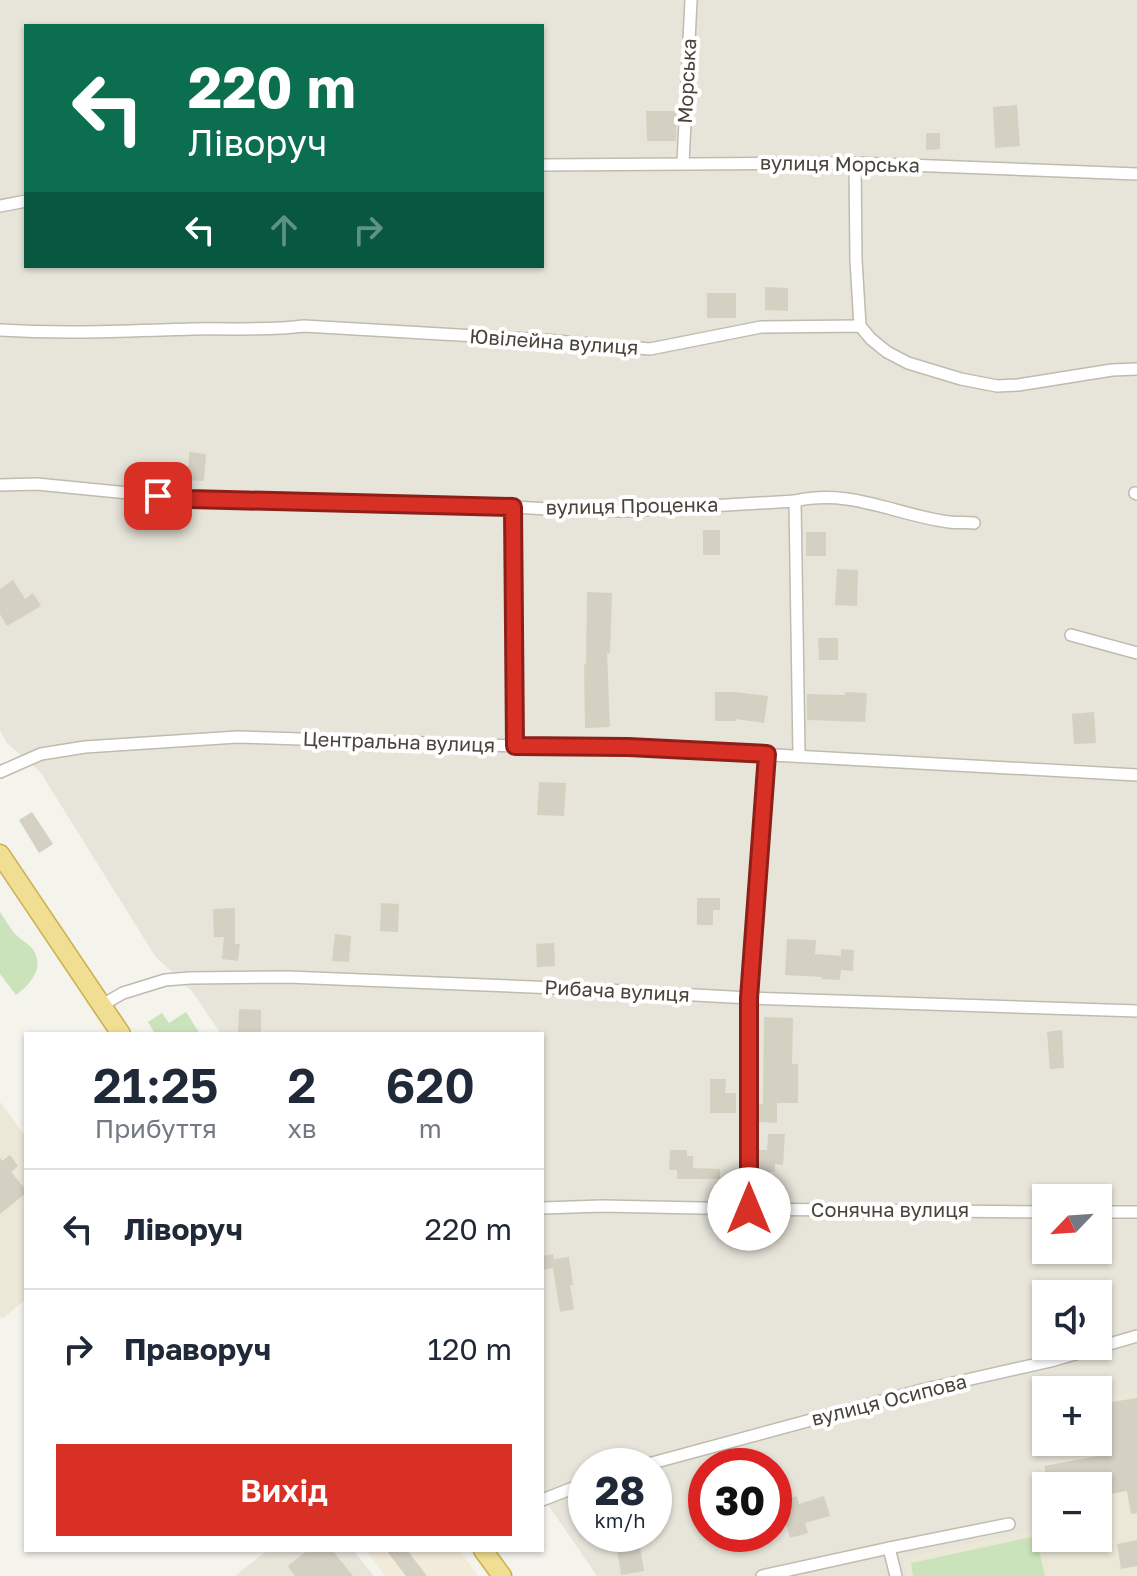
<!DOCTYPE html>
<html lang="uk">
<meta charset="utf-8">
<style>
body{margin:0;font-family:"Golos Text",sans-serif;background:#f2f2f3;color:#1f2937;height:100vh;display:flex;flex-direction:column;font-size:30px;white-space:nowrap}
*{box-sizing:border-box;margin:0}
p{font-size:26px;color:#747a83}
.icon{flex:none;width:44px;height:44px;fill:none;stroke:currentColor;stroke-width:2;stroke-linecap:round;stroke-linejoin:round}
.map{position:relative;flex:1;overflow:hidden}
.details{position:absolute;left:24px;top:1032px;width:520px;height:520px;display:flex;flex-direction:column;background:#fff;border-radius:0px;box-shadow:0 2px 6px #0004}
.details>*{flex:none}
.guide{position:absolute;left:24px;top:24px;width:520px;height:244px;border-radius:0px;box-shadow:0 2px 6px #0004;background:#0b6e4f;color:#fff;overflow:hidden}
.needle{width:52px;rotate:245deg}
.controls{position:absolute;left:1032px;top:1184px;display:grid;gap:16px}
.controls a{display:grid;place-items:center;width:80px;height:80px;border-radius:0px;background:#fff;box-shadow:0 2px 6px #0004;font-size:40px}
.speed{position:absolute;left:568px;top:1448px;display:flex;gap:16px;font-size:40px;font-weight:700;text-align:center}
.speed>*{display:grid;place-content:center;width:104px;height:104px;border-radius:50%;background:#fff;box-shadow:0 2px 6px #0004;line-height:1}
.speed small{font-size:20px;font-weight:400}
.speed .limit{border:12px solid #d22;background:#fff;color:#111}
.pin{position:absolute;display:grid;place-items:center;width:68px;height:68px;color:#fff;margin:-34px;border-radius:16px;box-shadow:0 4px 12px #0006}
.me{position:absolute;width:88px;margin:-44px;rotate:0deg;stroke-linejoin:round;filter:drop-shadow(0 0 6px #0008)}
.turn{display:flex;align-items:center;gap:28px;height:168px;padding:0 32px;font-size:36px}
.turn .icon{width:104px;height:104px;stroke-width:2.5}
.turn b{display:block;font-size:56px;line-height:68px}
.lanes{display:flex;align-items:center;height:76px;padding:0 32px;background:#0003;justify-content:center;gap:40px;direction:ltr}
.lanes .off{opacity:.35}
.eta{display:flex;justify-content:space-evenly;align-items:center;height:136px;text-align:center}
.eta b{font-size:48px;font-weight:600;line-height:56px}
.button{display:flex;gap:16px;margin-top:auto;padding:16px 32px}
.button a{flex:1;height:92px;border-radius:0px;background:#d93025;color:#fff;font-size:32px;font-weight:600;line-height:92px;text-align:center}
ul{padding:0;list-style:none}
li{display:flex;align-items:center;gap:24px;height:120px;padding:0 32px;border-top:2px solid #e0e1e3}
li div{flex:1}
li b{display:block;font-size:30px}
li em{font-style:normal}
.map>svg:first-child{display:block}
</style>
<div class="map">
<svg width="1137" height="1576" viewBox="0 0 1137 1576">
<rect width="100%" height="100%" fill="#f4f3ec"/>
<g fill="#e7e5da" fill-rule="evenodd">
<path d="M0 0H1137V1576H597L542 1496V1034H221L192 991 155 956 41 773 7 743 0 731ZM26 26H542V266H26ZM1046 1198H1098V1250H1046ZM1046 1294H1098V1346H1046ZM1046 1390H1098V1442H1046ZM586 1466H654V1534H586ZM706 1466H774V1534H706ZM1046 1486H1098V1538H1046Z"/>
<polygon points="268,1550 353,1550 374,1576 235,1576"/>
</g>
<polygon fill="#f3ebda" points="366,1550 459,1550 478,1576 385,1576"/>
<g fill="#ebe8d7">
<polygon points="0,1102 26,1137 26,1299 2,1319 0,1316"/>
<polygon points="1137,1391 1137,1576 906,1576 903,1558 1046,1527 1046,1538 1098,1538 1098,1486 1046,1486 1046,1490 1041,1464 1102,1453 1098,1427 1098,1398"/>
</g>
<g fill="#cbe3ba">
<path d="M0 912C5 919 9 927 15 934 19 938 25 942 30 946 47 965 32 983 16 995L0 974Z"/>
<polygon points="186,1012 200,1034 155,1034 148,1022 162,1013 169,1023"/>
<polygon points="1036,1536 1045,1576 913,1576 911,1563"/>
</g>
<g fill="#d4d0c2">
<polygon points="1017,105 1020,146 995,148 993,107"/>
<polygon points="646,111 677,111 676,141 647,141"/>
<polygon points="926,133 940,133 940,149 926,150"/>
<polygon points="765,287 788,288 788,311 765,310"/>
<rect x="707" y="293" width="29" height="25"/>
<polygon points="189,452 206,454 204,481 188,480"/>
<rect x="703" y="530" width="17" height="25"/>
<rect x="806" y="532" width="20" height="24"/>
<polygon points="837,569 858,570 857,606 835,605"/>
<polygon points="13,580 25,599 33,593 41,606 7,626 0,614 0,589"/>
<polygon points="587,592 612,593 610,653 607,653 610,727 585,728 584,665 586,664"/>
<polygon points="818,638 838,638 838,660 819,660"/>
<polygon points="715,692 735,692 768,696 764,723 736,719 736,721 715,721"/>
<polygon points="845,692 867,693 865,722 807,720 807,694 845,695"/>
<polygon points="1094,712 1096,743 1074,744 1072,714"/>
<polygon points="539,782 566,783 564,816 537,815"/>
<polygon points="32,812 53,844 39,853 19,820"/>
<polygon points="697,898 720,898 720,910 713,910 713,925 697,925"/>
<polygon points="381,903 399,904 398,932 380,931"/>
<polygon points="235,908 235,944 240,944 238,961 222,959 224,937 214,937 213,909"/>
<polygon points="335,934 351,936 349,962 332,961"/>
<polygon points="787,939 816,940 815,954 841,956 841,949 854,950 853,971 841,970 840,980 822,979 822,977 785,975"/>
<polygon points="554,943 555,966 537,967 536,944"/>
<polygon points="239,1009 261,1010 261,1034 238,1034"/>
<polygon points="764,1017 793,1018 792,1064 798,1064 798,1103 777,1103 777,1123 758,1122 758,1104 763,1104"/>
<polygon points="1062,1030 1064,1068 1050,1069 1047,1032"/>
<polygon points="710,1079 726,1079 725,1093 736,1093 736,1113 710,1113"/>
<polygon points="768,1134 785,1134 783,1165 775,1164 775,1172 758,1171 758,1150 767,1150"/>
<polygon points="670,1150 687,1150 687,1156 693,1156 693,1168 720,1169 720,1179 677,1179 677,1170 669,1170"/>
<polygon points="10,1155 18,1166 11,1172 26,1190 26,1193 0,1214 0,1158 2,1161"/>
<polygon points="553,1254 554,1259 569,1257 573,1285 570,1285 574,1309 560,1312 553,1268 542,1270 542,1256"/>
<polygon points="1137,1398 1137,1513 1131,1514 1127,1491 1110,1494 1108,1482 1085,1486 1048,1486 1044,1466 1104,1455 1098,1418 1098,1404"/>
<polygon points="797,1496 799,1504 824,1496 830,1516 805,1523 808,1533 790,1538 779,1501"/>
<polygon points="639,1539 644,1571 621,1575 616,1542"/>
<polygon points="1137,1540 1137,1566 1121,1569 1117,1544"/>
<polygon points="308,1550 332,1550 353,1576 295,1576 288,1566"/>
<polygon points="386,1550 407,1550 427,1576 406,1576"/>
</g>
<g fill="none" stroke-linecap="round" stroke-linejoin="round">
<g stroke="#bfbbaf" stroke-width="14">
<g id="minor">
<polyline points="683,163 691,0"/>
<polyline points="855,163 856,260 860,326"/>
<polyline points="542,165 855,163 1137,174"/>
<polyline points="0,206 26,201"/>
<path d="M0 330C64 334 128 331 192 329 229 328 267 331 304 326L545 340 650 349 761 327 860 326 871 339 887 352 908 363 961 379 997 386 1018 385 1112 370 1137 369"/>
<path d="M0 485 37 484 189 499 513 507 566 510 626 511 795 501C851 488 895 515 949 522 957 523 965 522 974 523"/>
<polyline points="1135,493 1137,494"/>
<polyline points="795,501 799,755"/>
<polyline points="513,507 515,746"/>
<polyline points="1071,635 1137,653"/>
<polyline points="0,772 41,754 85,747 237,737 515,746 628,747 1137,775"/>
<polyline points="102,1005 123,993 165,980 190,978 288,977 605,990 749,998 1137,1011"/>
<polyline points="542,1208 602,1206 749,1209 1046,1212"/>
<polyline points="749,1209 749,998 767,754"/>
<polyline points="1098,1212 1137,1212"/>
<polyline points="641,1466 922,1390 1051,1361 1137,1336"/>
<polyline points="542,1500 586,1483"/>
<polyline points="889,1548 896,1576"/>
<polyline points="762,1576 889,1548 1009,1524"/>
</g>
</g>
<g stroke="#ccad4e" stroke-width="21">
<g id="trunk">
<polyline points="0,854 121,1034"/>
<polyline points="483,1550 502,1576"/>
</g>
</g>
<use href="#minor" stroke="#fff" stroke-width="11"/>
<use href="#trunk" stroke="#f0de92" stroke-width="18"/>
</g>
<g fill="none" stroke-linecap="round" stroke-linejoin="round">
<g stroke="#8d1f18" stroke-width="20">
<polyline id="route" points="158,496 189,499 513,507 515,746 628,747 767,754 749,998 749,1209"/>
</g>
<use href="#route" stroke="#d93025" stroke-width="14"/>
</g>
<g text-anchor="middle" stroke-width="8" stroke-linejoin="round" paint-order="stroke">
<g font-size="20" fill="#48443a" stroke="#fff">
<text transform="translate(687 81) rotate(-87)" y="7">Морська</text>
<text transform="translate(840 164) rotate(1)" y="7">вулиця Морська</text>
<text transform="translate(554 342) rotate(4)" y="7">Ювілейна вулиця</text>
<text transform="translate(632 506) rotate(-1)" y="7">вулиця Проценка</text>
<text transform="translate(399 742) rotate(2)" y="7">Центральна вулиця</text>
<text transform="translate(617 991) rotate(3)" y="7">Рибача вулиця</text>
<text x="890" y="1217">Сонячна вулиця</text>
<text transform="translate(889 1400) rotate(-14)" y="7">вулиця Осипова</text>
</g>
</g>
</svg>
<div class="controls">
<a><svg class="needle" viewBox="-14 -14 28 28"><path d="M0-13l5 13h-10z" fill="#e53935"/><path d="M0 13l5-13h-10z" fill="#747a83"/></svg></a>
<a><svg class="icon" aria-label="sound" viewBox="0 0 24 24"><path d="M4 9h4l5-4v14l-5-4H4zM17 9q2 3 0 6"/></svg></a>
<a>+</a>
<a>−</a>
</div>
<div class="speed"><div>28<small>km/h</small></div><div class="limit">30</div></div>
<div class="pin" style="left:158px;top:496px;background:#d93025"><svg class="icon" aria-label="arrive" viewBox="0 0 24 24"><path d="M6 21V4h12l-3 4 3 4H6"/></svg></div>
<svg class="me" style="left:749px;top:1209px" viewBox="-20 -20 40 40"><circle r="19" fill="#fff"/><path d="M0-13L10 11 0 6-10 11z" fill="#d93025"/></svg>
<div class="guide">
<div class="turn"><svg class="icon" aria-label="left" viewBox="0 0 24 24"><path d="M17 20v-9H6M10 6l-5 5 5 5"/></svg><div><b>220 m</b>Ліворуч</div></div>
<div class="lanes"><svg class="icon" aria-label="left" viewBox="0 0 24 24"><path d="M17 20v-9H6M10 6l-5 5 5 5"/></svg><svg class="icon off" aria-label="ahead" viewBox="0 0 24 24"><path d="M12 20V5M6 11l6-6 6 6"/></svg><svg class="icon off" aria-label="right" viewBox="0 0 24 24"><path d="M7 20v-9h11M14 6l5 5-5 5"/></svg></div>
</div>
<section class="details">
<div class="eta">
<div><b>21:25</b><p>Прибуття</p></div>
<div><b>2</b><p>хв</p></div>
<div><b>620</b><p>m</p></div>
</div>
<ul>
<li><svg class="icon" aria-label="left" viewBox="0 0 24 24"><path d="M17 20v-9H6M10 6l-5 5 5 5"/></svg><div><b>Ліворуч</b></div><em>220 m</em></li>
<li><svg class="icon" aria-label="right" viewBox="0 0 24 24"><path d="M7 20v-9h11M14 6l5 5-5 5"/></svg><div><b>Праворуч</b></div><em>120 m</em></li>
</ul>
<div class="button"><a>Вихід</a></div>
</section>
</div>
